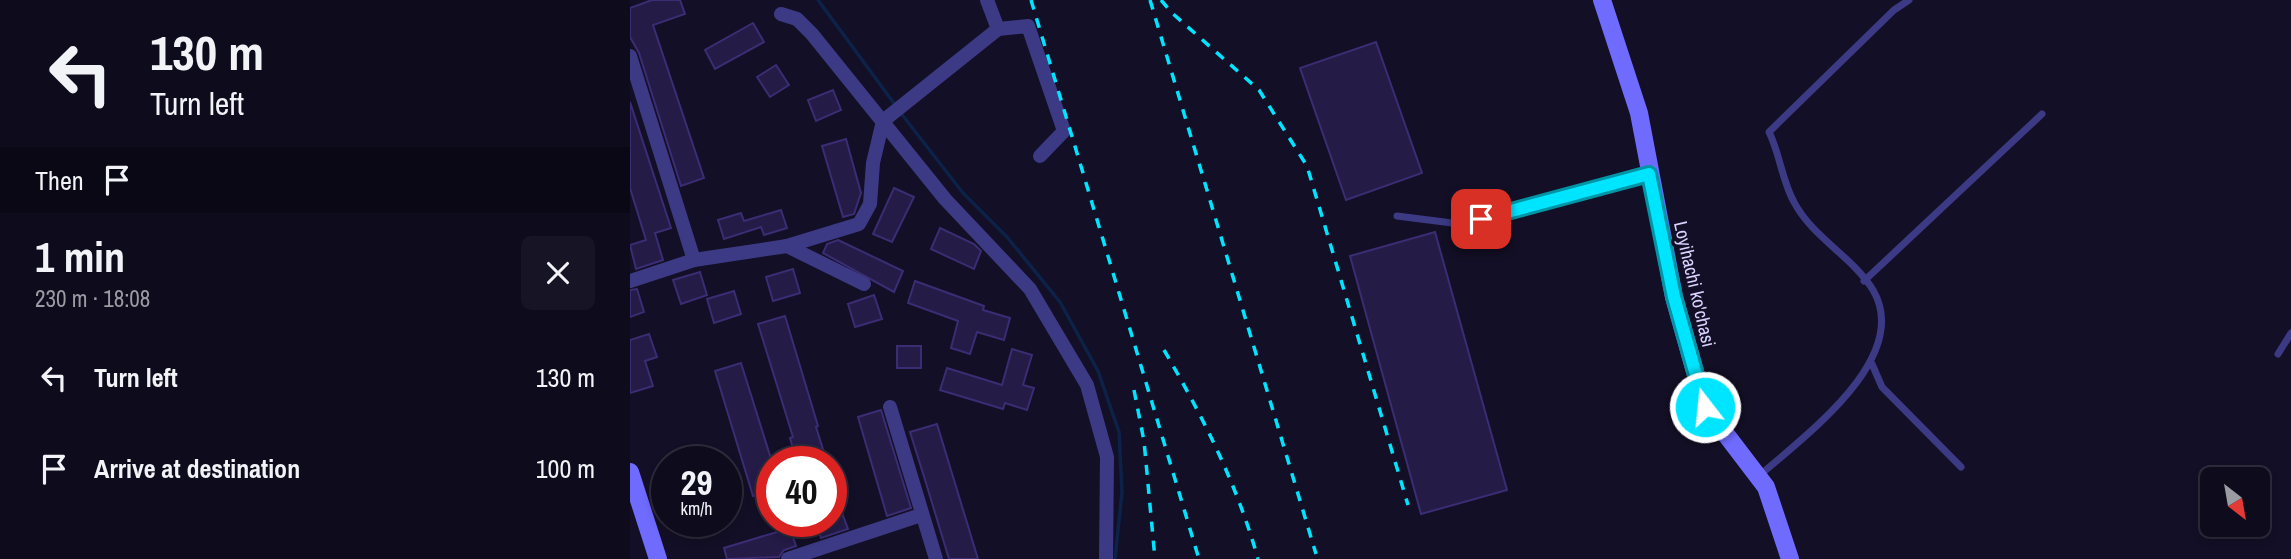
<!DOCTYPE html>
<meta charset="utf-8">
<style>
body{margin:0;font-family:"Archivo Narrow",sans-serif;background:#171425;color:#f1f3f6;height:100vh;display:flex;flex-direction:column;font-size:26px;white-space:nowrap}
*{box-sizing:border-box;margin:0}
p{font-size:23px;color:#9b9ba3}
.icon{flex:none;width:38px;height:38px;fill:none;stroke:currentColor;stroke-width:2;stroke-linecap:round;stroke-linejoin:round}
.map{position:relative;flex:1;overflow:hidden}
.details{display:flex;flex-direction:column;background:#0e0b1c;width:630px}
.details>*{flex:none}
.banner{background:#0e0b1c;color:#f1f3f6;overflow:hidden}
.needle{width:46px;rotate:149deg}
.fabs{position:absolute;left:1570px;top:467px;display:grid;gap:14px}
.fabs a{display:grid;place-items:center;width:70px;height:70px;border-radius:10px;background:#0e0b1c;box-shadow:0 4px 10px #0003,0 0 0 2px #2e2b3b;font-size:35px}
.speed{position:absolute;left:21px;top:446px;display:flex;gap:14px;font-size:35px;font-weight:700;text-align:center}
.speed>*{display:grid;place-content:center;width:91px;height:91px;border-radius:50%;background:#0e0b1c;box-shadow:0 4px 10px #0003,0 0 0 2px #2e2b3b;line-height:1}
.speed small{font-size:18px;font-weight:400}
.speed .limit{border:10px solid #d22;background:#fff;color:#111}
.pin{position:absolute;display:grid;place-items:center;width:60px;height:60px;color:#fff;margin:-30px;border-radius:14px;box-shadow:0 4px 10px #0006}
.me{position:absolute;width:77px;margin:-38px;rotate:344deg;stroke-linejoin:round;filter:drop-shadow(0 0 5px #0008)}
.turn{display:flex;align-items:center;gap:24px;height:147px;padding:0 35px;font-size:32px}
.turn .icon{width:91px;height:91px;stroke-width:2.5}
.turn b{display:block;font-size:49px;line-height:60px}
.then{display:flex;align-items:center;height:66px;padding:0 35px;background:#0003;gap:14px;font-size:26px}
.round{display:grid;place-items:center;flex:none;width:74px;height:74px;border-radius:10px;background:#171425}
.overview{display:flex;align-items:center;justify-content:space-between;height:119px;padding:0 35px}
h1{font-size:42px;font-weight:700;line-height:52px}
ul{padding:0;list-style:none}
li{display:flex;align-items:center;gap:21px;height:91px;padding:0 35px}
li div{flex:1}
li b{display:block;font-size:26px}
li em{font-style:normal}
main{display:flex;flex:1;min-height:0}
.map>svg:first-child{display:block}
</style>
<main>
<section class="details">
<div class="banner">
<div class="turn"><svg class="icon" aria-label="left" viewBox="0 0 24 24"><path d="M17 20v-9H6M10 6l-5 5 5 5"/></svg><div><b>130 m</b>Turn left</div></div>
<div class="then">Then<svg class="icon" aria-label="arrive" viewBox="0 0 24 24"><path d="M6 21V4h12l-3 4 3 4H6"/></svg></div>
</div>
<div class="overview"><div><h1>1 min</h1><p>230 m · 18:08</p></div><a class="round"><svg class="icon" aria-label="close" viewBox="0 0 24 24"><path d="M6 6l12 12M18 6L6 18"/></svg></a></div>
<ul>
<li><svg class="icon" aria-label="left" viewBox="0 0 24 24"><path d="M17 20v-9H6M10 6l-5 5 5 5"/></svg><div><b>Turn left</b></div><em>130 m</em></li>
<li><svg class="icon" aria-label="arrive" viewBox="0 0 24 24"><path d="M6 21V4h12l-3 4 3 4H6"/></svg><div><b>Arrive at destination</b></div><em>100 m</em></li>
</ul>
</section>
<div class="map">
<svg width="1661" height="559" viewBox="0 0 1661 559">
<rect width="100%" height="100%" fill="#130f26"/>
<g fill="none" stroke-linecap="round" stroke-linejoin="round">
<g stroke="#0c2248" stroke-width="3.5">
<polyline points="188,0 266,106"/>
<polyline points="270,112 333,193 377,237 430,302 468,371 489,432 492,492 485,559"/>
</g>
</g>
<g fill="#241b47" stroke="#3b2d73" stroke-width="2">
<polygon points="22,0 50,0 55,14 23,25 74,178 51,186 9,53 0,37 0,8"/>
<polygon points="123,23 134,42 85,69 75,50"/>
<polygon points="746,42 792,173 716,200 670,68"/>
<polygon points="146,65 159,85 140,97 127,77"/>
<polygon points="203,90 211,110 186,121 178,100"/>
<polygon points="0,102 41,228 25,233 33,260 6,269 0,245 16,240 0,188"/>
<polygon points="216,139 231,193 224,214 213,217 192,146"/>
<polygon points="264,188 284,197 262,242 243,234"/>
<polygon points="151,210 157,228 134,235 131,227 94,239 88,220 111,213 114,221"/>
<polygon points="310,228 344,244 351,251 344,269 301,249"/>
<polygon points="805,232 877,490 791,514 720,256"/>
<polygon points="208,240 273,271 264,292 193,253 197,244"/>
<polygon points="163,269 170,293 143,301 136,277"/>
<polygon points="70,272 77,295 51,304 43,280"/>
<polygon points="285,281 354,306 353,310 380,318 374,340 347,332 340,354 321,348 328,321 278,303"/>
<polygon points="7,289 14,312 0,317 0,290"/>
<polygon points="104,291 111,314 84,323 77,299"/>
<polygon points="244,295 252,319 225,327 218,304"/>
<polygon points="155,316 188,426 186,427 197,462 167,462 160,438 163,437 128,324"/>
<polygon points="19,334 27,357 15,361 23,386 0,393 0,340"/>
<rect x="267" y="346" width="24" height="22"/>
<polygon points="382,349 402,355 393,385 404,388 397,410 375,403 373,409 310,390 317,368 372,385"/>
<polygon points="111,363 142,462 142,491 123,496 85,371"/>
<polygon points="251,410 281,508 257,516 228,417"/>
<polygon points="307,424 324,480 348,559 319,559 296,483 280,432"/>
<polygon points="201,484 218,529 191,538 186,522 201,522"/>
<polygon points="160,528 166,546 154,550 149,557 97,559 94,548"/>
</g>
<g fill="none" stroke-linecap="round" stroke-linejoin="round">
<g stroke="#3d3a85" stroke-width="7">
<polyline points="767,216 830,224 1018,174"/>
<polyline points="1234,281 1412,114"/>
<polyline points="1648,354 1661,333"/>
<polyline points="1242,364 1252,387 1331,467"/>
<path d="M1129 476C1173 437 1283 358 1243 290 1223 257 1182 237 1164 202 1152 181 1150 154 1139 132L1264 10 1279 0"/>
</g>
<g stroke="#3d3a85" stroke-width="14">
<polyline points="357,0 368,29 398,26 434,131 410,156"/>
<polyline points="151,14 167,19 182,34 315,199 400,289 457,385 477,457 476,559"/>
<polyline points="0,56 64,260"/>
<polyline points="157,246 234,284"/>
<polyline points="0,281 64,260 157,246 229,224 240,204 243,163 253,121 368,29"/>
<polyline points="260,407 306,559"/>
<polyline points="158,559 291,515"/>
</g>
<g stroke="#6f6bff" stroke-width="18">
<polyline points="972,0 1009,113 1044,297 1075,407 1136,487 1160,559"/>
<polyline points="0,472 28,559"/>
</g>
<g stroke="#00e5ff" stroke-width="3.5" stroke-dasharray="10 9" stroke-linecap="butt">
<polyline points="401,0 569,559"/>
<polyline points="520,0 686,554"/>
<polyline points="531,0 542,13 629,90 677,166 778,505"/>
<path d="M534 350C573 417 607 484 628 559"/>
<polyline points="504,390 514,441 525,559"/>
</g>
</g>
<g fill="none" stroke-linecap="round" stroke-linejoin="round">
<g stroke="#0095a6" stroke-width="18">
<polyline id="route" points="851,219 1019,174 1044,297 1075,407"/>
</g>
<use href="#route" stroke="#00e5ff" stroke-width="12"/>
</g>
<g text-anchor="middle" stroke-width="7" stroke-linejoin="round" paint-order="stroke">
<g font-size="19" fill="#d9d4ff" stroke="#130f26">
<text transform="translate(1065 284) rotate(77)" y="7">Loyihachi ko'chasi</text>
</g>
</g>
</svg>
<div class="fabs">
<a><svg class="needle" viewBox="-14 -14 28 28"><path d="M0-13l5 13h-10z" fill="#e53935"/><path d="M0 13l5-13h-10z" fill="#9b9ba3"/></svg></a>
</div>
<div class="speed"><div>29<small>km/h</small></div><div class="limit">40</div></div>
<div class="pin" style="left:851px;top:219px;background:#d93025"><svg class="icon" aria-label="arrive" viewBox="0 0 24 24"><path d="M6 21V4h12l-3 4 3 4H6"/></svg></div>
<svg class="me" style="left:1075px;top:407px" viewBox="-20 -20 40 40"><circle r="17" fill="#00e5ff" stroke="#fff" stroke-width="3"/><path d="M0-11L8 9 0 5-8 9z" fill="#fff"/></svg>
</div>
</main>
